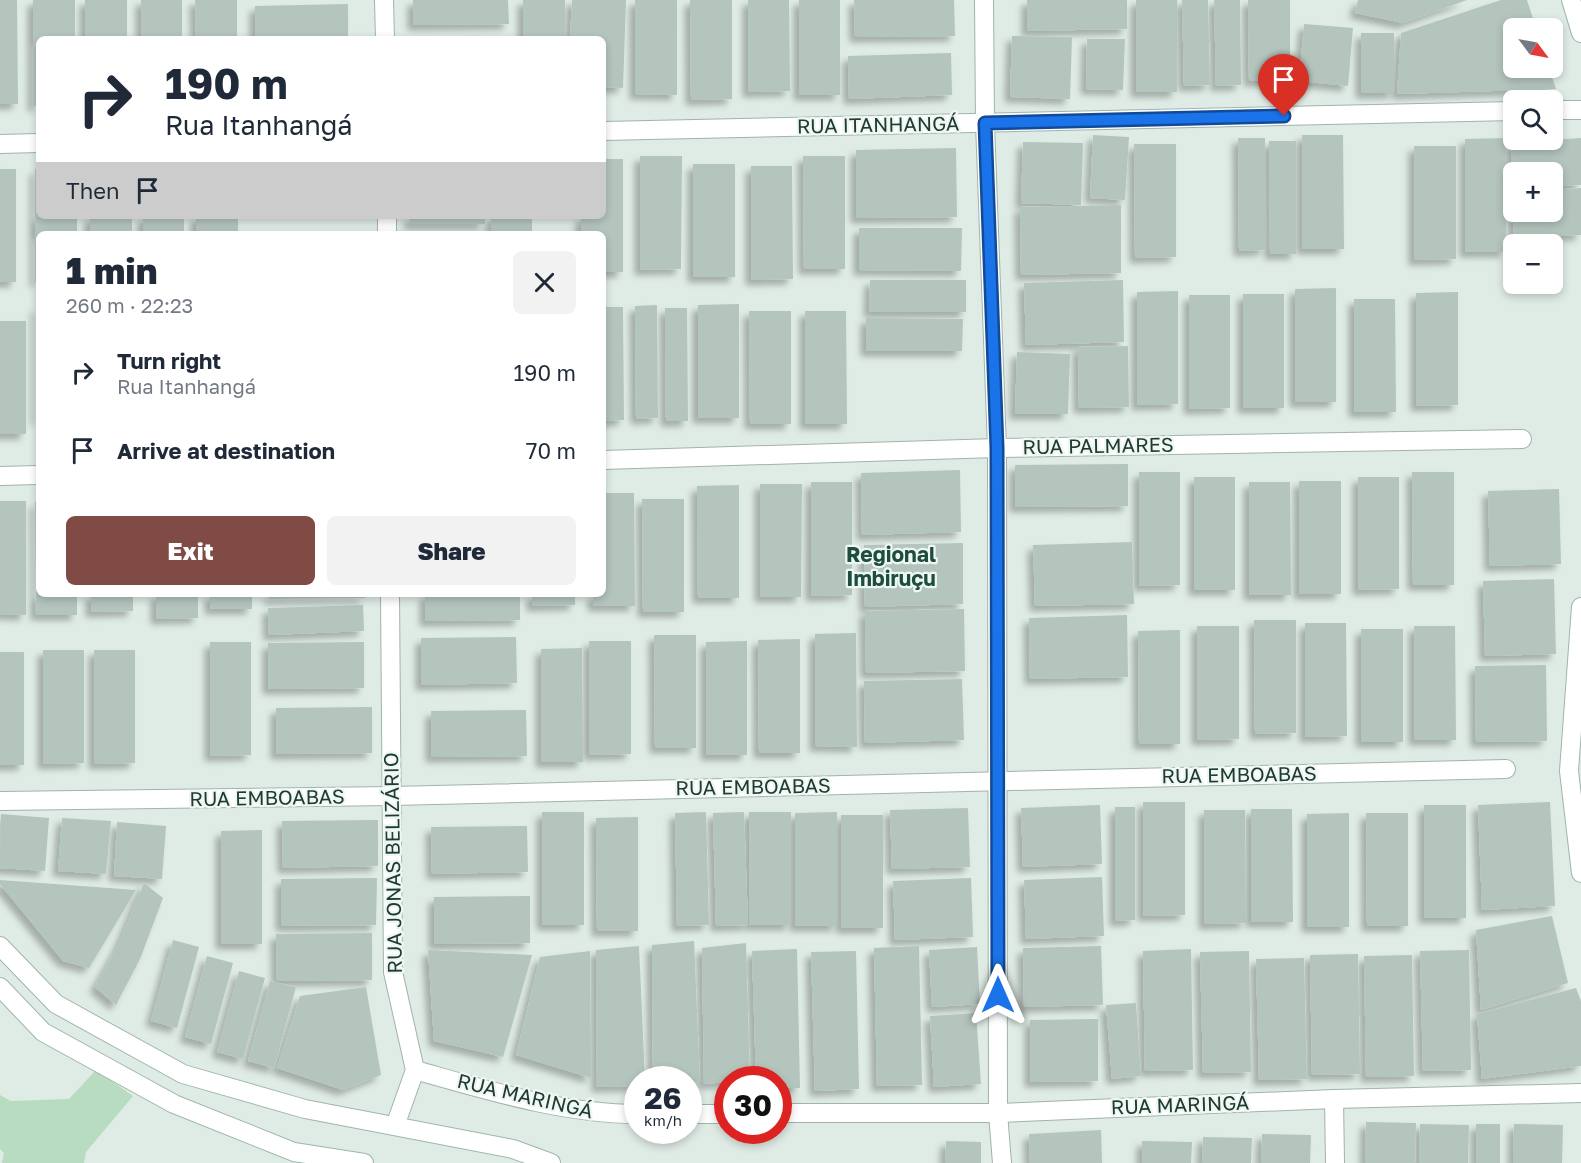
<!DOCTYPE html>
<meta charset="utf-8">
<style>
body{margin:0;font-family:"Golos Text",sans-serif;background:#f2f2f3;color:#1f2937;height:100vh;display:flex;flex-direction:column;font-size:22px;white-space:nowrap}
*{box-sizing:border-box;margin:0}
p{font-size:20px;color:#747a83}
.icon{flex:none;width:33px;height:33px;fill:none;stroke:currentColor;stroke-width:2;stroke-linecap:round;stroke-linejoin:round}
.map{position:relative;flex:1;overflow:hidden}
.side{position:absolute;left:36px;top:231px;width:570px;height:366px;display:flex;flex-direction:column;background:#fff;border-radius:9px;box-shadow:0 3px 9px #0003}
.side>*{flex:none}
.banner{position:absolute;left:36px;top:36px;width:570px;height:183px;border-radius:9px;box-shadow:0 3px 9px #0003;background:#fff;color:#1f2937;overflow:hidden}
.needle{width:39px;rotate:122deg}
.buttons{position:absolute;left:1503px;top:18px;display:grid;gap:12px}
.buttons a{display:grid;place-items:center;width:60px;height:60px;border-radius:9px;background:#fff;box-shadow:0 3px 9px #0003;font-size:30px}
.speed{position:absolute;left:624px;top:1066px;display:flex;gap:12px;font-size:30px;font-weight:700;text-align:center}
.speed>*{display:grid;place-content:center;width:78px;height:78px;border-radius:50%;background:#fff;box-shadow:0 3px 9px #0003;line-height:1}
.speed small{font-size:15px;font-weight:400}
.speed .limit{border:9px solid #d22;background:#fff;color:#111}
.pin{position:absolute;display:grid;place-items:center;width:51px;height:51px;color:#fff;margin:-62px -26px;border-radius:50% 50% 50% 0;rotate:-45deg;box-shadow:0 0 6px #0007}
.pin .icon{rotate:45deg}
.me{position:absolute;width:66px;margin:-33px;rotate:0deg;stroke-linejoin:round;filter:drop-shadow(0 0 4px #0008)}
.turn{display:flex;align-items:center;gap:21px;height:126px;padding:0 30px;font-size:27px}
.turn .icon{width:78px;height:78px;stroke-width:2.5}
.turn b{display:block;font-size:42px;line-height:51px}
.then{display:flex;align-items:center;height:57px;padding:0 30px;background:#0003;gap:12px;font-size:22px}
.round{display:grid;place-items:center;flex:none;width:63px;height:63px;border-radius:9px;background:#f2f2f3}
.overview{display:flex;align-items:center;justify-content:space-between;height:102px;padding:0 30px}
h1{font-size:36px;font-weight:800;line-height:45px}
.primary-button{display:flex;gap:12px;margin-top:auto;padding:12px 30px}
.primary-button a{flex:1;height:69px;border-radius:9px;background:#7f4b44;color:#fff;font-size:24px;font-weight:800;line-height:69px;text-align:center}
.primary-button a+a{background:#f2f2f3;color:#1f2937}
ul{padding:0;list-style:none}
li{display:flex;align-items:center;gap:18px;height:78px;padding:0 30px}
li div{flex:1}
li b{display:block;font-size:22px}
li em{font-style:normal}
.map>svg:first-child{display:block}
</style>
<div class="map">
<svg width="1581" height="1163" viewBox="0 0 1581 1163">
<defs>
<filter id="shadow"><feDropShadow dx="-5.5" dy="5.5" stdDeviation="3" flood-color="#0004"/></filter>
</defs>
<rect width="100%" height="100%" fill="#dfebe5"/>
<polygon fill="#b7dcc0" points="96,1070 133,1096 86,1152 84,1163 2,1163 4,1153 0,1149 0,1095 11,1101 69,1099"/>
<g fill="#b4c5be" filter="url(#shadow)">
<polygon points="0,0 17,0 18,104 0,104"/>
<polygon points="33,0 75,0 75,39 39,39 39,106 33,106"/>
<rect x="85" y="0" width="42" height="39"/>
<rect x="141" y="0" width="41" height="39"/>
<polygon points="195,0 237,0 237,39 196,39"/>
<polygon points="413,0 508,0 509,24 413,25"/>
<rect x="523" y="0" width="42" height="39"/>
<polygon points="572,0 626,0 623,88 603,87 603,39 570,39"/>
<polygon points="635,0 677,0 677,95 635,94"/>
<polygon points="690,0 732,0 732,99 691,100"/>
<polygon points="748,0 789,0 790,91 748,92"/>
<rect x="799" y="0" width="41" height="95"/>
<polygon points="854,0 954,0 955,36 855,37"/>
<polygon points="1027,0 1127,0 1127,29 1027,31"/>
<rect x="1136" y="0" width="41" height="92"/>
<polygon points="1182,0 1208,0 1210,85 1184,86"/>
<polygon points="1214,0 1240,0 1241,85 1216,86"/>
<polygon points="1248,0 1290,0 1290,81 1249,81"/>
<polygon points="1358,0 1467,0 1403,23 1355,13"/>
<polygon points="1501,0 1527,0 1536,28 1514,28 1514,68 1549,68 1556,89 1397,94 1401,33"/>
<polygon points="348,4 348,39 255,39 255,6"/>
<polygon points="1304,24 1353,28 1348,86 1299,81"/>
<rect x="1361" y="33" width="33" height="60"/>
<polygon points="470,36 513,37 513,39 470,39"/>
<polygon points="1012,36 1072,37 1070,99 1010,97"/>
<polygon points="1087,39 1125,39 1123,90 1086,89"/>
<polygon points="951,53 952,95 849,99 848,56"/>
<polygon points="1093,135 1129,137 1125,200 1090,198"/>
<polygon points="1302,135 1343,135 1344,249 1302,249"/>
<polygon points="1238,138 1265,138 1265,250 1239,251"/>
<polygon points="1506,138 1506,252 1465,252 1465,139"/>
<polygon points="1581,138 1581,185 1552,186 1552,172 1514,172 1514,188 1511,188 1511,143"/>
<polygon points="1269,141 1296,141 1296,254 1270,254"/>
<polygon points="1023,142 1083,143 1081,205 1021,203"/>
<polygon points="1134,144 1176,144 1176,257 1135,258"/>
<polygon points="1414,146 1456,146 1456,259 1414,260"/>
<polygon points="956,148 957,217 856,218 856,150"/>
<polygon points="640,156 682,156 681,269 640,270"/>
<polygon points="803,156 845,156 845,269 804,269"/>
<polygon points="603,159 623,159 623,272 603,272 603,234 581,234 581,216 603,216"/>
<rect x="693" y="164" width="42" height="113"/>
<polygon points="751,166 792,166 793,279 751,280"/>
<rect x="0" y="169" width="16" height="113"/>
<polygon points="35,169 39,169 39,216 77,216 77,234 39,234 39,282 35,282"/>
<polygon points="1581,188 1581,235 1514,238 1513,212 1552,212 1552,190"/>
<polygon points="1121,205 1121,273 1021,275 1020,207"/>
<rect x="90" y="216" width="42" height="18"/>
<rect x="143" y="216" width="41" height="18"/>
<rect x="196" y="216" width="42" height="18"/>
<polygon points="410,216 485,216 485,224 409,224"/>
<rect x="491" y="216" width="41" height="18"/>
<polygon points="859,228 962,228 961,271 859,270"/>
<polygon points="870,280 966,280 966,312 869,312"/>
<polygon points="1123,280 1124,342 1026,345 1024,283"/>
<polygon points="1336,288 1336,402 1295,402 1295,289"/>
<polygon points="1178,291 1178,404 1137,405 1137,292"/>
<polygon points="1458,292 1458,405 1416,406 1416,293"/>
<rect x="1243" y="294" width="41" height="114"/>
<polygon points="1189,295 1230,295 1230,408 1189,409"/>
<polygon points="1354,299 1395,299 1396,412 1354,412"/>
<polygon points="739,304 739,418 698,418 698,305"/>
<polygon points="657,305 658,418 636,419 635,306"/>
<rect x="36" y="307" width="3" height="113"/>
<polygon points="603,307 623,307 624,420 603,421"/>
<polygon points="665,308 687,308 688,421 666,421"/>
<polygon points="749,311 791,311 791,424 750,424"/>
<polygon points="805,311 846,311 847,424 805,424"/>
<polygon points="866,318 963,319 962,351 866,351"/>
<rect x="0" y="321" width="26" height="113"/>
<polygon points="1128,346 1129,407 1079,408 1078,347"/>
<polygon points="1017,352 1070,354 1068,414 1015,414"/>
<polygon points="1128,464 1128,506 1015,507 1015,465"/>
<polygon points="960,470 961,532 862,535 861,473"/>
<polygon points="1139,472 1180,472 1180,585 1139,586"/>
<polygon points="1412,472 1454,472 1454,585 1413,585"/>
<rect x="1194" y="477" width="41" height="113"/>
<polygon points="1358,477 1399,477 1399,589 1358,590"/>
<rect x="1299" y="481" width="42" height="113"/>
<polygon points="811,482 852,482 852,595 811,596"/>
<polygon points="1249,482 1290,482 1291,595 1249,595"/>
<polygon points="760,484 802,484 801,597 760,597"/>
<polygon points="739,485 739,598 698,598 697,486"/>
<polygon points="1559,489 1561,564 1490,566 1488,491"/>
<polygon points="603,493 634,493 635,606 593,606 593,594 603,594"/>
<polygon points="642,499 684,499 684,612 643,612"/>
<polygon points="0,501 26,501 26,615 0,614"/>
<polygon points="35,502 39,502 39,594 77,594 77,615 36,615"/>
<polygon points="1132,542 1134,604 1035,606 1033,545"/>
<polygon points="963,543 963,604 865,607 864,545"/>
<polygon points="1554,579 1556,654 1485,656 1483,581"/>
<polygon points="91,594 133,594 133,611 91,612"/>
<polygon points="156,594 198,594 198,618 156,619"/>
<rect x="210" y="594" width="42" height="15"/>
<polygon points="269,594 365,594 365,598 269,599"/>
<polygon points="425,594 520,594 520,620 425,621"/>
<polygon points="532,594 575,594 575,605 532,606"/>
<polygon points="363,605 364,631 269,635 268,608"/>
<polygon points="964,609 965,671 866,673 865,611"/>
<polygon points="1127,615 1128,677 1030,679 1029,618"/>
<polygon points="1254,620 1296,620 1296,733 1255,734"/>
<polygon points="1305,623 1346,623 1347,736 1305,737"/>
<polygon points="1197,626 1239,626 1239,739 1197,740"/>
<polygon points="1414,626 1455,626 1456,740 1414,740"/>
<rect x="1361" y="629" width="42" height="113"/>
<polygon points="1180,630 1180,744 1139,744 1138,631"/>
<polygon points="856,633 857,747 815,746 815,634"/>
<polygon points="654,635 696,635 696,748 655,748"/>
<polygon points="516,637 517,683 421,685 421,638"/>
<polygon points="800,639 800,753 759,753 758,640"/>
<polygon points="589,641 631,641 631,754 589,755"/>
<polygon points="747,641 747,755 706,755 706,642"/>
<polygon points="210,642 251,642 251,755 210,756"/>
<polygon points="364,642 364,688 268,689 268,643"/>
<polygon points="582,648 583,762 541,762 541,649"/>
<polygon points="43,650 84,650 84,763 43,764"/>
<polygon points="94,650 135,650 135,763 94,764"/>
<rect x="0" y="652" width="24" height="113"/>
<polygon points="1546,665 1547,741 1476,742 1475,666"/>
<polygon points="962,679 964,740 865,743 864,681"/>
<polygon points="372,707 372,753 276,754 276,708"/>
<polygon points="526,710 527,756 431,757 431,711"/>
<polygon points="1143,802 1185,802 1185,915 1143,916"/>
<polygon points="1550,802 1555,906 1482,910 1478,805"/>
<polygon points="1100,805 1102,864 1023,867 1021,808"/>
<rect x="1424" y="805" width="42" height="113"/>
<polygon points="1115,807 1135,807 1135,920 1115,921"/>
<polygon points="968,808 970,867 892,869 890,810"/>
<polygon points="1251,809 1292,809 1293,922 1251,922"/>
<polygon points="1204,810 1245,810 1246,923 1204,924"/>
<rect x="542" y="812" width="42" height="113"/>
<polygon points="706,812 709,925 677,926 675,813"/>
<polygon points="744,812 748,925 716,926 713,813"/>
<rect x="749" y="812" width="42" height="113"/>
<polygon points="837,812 837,926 795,926 795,813"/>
<polygon points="1349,813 1349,927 1307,927 1307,814"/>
<polygon points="1366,813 1408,813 1408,926 1367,926"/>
<polygon points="1,814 49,818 45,871 0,868"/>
<rect x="841" y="815" width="42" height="113"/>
<polygon points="638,817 638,931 597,931 596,818"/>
<polygon points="62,818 111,821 106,874 58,871"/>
<polygon points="378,820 378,866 283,868 282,821"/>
<polygon points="117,822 166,826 162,879 114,876"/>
<polygon points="527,826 528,872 432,874 431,827"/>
<polygon points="262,830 262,944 221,944 221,831"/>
<polygon points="1102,877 1104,936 1026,939 1024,880"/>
<polygon points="377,878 376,925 281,926 281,879"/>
<polygon points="971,878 973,937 895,940 893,881"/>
<polygon points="0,880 136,890 89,968 63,961 0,884"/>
<polygon points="144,883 163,898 140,959 116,1005 95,987 118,946"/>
<polygon points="530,896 530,943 434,944 434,897"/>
<polygon points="1552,916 1568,983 1481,1010 1476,930"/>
<polygon points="372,933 372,980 277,981 276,934"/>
<polygon points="173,940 199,947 177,1028 151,1021"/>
<polygon points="694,941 700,1082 653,1080 652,945"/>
<polygon points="746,943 750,1080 704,1084 702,948"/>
<polygon points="639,946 645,1080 638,1080 638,1086 597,1087 596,950"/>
<polygon points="919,946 922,1085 877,1086 874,948"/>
<polygon points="1101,946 1103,1005 1024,1007 1023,948"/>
<polygon points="977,947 980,1004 932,1007 929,950"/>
<polygon points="797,949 800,1088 778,1088 778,1080 756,1080 752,951"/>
<polygon points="1191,949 1193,1070 1145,1071 1143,951"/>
<polygon points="428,950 532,955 503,1057 434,1041"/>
<polygon points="1469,950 1471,1070 1423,1071 1420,951"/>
<polygon points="590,951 591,1078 516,1055 540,957"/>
<polygon points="856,951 859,1089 815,1091 811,952"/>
<polygon points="1249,951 1251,1072 1203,1073 1200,952"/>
<polygon points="1358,954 1360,1074 1312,1075 1310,955"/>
<polygon points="1412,955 1414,1076 1366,1077 1364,956"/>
<polygon points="207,956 233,963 211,1044 185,1037"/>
<polygon points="1304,958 1307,1079 1259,1080 1256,959"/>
<polygon points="239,971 265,978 243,1059 217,1052"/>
<polygon points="270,981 296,987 274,1068 248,1061"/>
<polygon points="366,987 381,1075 343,1090 277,1068 300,996"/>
<polygon points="1576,988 1581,1001 1581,1066 1482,1079 1477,1014"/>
<polygon points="1136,1003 1141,1076 1112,1079 1106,1005"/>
<polygon points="976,1013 981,1084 934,1087 930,1016"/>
<polygon points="1098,1019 1098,1081 1030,1082 1030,1020"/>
<polygon points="1366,1122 1416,1123 1415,1163 1365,1163"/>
<polygon points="1420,1124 1469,1125 1468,1163 1419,1163"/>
<rect x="1476" y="1124" width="24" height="39"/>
<polygon points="1514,1124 1563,1125 1562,1163 1513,1163"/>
<polygon points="1101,1130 1102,1163 1030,1163 1029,1134"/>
<polygon points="1262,1134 1311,1135 1310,1163 1261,1163"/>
<polygon points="1203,1137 1252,1138 1251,1163 1202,1163"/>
<polygon points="946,1141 981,1142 981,1163 945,1163"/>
<polygon points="1142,1141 1192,1142 1191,1163 1142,1163"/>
</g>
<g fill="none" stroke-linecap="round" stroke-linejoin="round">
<g stroke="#a2b3ac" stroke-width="20">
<g id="street">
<polyline points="384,0 385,39"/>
<polyline points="984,0 985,123 997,448 998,1113 1002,1163"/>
<polyline points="1552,110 1581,110"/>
<polyline points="603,131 1514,111"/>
<polyline points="0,144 39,143"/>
<polyline points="387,216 387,234"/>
<polyline points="603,460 997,448 1522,439"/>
<polyline points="0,476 39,475"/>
<polyline points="390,594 393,972 415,1070 395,1126"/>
<polyline points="0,801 392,796 1506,769"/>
<path d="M415 1070C487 1090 562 1114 638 1114"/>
<polyline points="1334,1099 1335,1163"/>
<polyline points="778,1113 998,1113 1334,1099 1581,1093"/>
<polyline points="688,1114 728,1114"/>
</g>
</g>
<g stroke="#9eb6ac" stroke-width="20">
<g id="secondary">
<polyline points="1571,0 1581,33"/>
<polyline points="1581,607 1569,771 1581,873"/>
<polyline points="0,946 56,1004 183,1074 305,1109 513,1149 551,1163"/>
<polyline points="0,987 43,1032 174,1104 294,1152 364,1163"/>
</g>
</g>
<use href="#street" stroke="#fff" stroke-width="18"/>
<use href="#secondary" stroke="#fff" stroke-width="18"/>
</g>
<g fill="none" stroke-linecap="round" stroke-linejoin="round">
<g stroke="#114b97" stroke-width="15">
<polyline id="route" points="998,995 997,448 985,123 1284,116"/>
</g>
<use href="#route" stroke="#1a73e8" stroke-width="10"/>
</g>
<g text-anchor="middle" stroke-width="4.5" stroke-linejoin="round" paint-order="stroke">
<g font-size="20" fill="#203b32" stroke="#eff7f3">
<text transform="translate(878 125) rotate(-1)" y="7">RUA ITANHANGÁ</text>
<text transform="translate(1098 446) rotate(-1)" y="7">RUA PALMARES</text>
<text transform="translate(1239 775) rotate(-1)" y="7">RUA EMBOABAS</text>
<text transform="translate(753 787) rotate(-1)" y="7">RUA EMBOABAS</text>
<text transform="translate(267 798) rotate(-1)" y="7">RUA EMBOABAS</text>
<text transform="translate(393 863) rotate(-91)" y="7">RUA JONAS BELIZÁRIO</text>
<text transform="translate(525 1096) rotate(13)" y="7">RUA MARINGÁ</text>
<text transform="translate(1180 1105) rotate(-2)" y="7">RUA MARINGÁ</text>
</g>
<g font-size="21" font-weight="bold" fill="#1c4d3f" stroke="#eff7f3">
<text x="891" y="562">Regional<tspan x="891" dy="24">Imbiruçu</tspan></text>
</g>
</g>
</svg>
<div class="buttons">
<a><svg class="needle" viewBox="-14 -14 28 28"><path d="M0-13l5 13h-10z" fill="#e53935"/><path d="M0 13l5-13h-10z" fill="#747a83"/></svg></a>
<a><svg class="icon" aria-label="search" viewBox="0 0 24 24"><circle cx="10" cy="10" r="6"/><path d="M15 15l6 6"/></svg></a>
<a>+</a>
<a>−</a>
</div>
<div class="speed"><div>26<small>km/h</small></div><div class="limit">30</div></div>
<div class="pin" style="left:1284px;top:116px;background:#d93025"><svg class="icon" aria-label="arrive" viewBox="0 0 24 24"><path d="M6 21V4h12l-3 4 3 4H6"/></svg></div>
<svg class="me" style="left:998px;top:995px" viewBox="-20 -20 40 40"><path d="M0-17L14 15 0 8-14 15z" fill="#1a73e8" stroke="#fff" stroke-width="4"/></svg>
<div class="banner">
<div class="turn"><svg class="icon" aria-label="right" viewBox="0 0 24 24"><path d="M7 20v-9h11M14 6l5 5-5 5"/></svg><div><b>190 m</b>Rua Itanhangá</div></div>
<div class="then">Then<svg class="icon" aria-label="arrive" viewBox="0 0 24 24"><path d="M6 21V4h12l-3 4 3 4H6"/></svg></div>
</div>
<section class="side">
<div class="overview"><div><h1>1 min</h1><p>260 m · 22:23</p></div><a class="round"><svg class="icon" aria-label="close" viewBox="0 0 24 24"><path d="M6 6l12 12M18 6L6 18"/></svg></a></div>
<ul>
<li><svg class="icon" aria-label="right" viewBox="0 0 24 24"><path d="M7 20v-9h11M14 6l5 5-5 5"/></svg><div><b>Turn right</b><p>Rua Itanhangá</p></div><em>190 m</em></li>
<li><svg class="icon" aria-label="arrive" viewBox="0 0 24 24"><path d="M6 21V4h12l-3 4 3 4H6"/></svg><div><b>Arrive at destination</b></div><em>70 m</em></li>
</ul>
<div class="primary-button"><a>Exit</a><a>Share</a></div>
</section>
</div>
